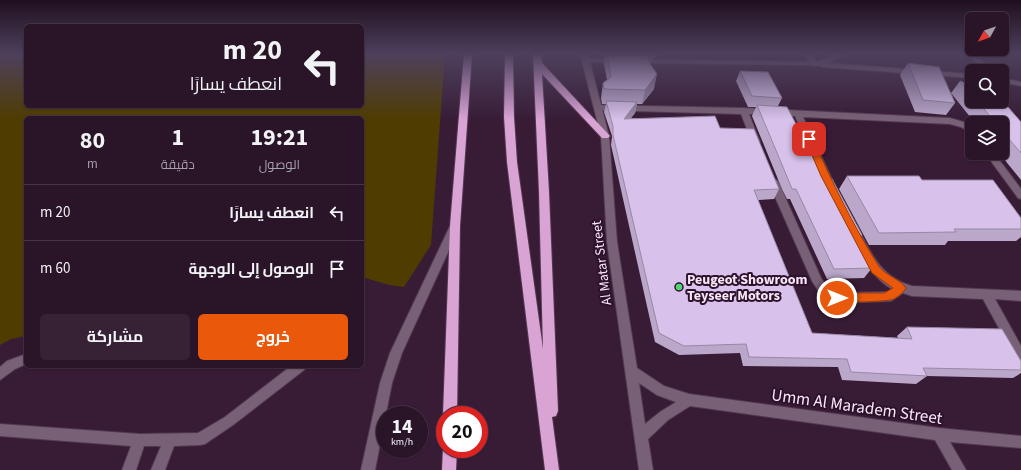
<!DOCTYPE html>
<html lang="ar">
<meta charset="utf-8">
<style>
body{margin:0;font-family:"Source Sans 3",Cairo,sans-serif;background:#362234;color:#f1f3f6;direction:rtl;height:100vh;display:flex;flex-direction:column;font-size:15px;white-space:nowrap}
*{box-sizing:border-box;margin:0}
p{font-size:13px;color:#a59fa8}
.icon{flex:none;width:22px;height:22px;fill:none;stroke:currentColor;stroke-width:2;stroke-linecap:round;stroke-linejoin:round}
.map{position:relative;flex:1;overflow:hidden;direction:ltr}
.side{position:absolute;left:24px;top:116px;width:340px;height:252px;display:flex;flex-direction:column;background:#2a1528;border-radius:6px;box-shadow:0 1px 3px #0004,0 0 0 1px #463445;direction:rtl}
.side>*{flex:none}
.hud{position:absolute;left:24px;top:24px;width:340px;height:84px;border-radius:6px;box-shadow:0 1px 3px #0004,0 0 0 1px #463445;direction:rtl;background:#2a1528;color:#f1f3f6;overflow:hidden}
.needle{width:26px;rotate:230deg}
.fabs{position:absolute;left:965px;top:12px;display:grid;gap:8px}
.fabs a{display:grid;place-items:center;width:44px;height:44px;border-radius:6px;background:#2a1528;box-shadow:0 1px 3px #0004,0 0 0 1px #463445;font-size:20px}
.speed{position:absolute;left:376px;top:406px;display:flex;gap:8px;font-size:20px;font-weight:700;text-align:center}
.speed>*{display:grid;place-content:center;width:52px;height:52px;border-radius:50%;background:#2a1528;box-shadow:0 1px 3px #0004,0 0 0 1px #463445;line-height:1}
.speed small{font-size:10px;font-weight:400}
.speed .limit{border:6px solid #d22;background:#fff;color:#111}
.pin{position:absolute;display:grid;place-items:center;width:34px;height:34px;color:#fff;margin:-17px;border-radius:8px;box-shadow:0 2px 6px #0006}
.me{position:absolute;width:44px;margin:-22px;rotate:90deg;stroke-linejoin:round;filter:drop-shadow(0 0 3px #0008)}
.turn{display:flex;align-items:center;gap:14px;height:84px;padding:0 16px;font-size:18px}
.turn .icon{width:52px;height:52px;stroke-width:2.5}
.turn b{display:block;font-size:28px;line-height:34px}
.eta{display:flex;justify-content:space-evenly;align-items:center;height:68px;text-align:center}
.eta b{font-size:24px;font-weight:700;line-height:28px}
.button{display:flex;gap:8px;margin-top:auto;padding:8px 16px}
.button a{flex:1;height:46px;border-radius:6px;background:#ea580c;color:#fff;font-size:16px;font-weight:700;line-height:46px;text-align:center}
.button a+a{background:#362234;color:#f1f3f6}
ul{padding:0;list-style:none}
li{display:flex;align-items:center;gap:12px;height:56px;padding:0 16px;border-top:1px solid #463445}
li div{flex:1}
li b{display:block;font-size:15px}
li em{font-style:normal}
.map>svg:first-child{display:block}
</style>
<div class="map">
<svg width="1021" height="470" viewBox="0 0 1021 470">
<rect width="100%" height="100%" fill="#381c36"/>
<polygon fill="#4f3c00" points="0,54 26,54 26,106 362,106 362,54 445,54 431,245 404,287 389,285 362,277 362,118 26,118 26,336 11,339 0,345"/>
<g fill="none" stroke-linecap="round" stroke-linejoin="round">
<g stroke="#533851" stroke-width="2">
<g id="service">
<polygon points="804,54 812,54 818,64 817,66 811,66"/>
<polygon points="599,105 744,108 950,118 967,123 972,127 972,134 961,127 950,124 803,117 837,190 832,193 827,190 795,116 749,114 760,142 756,145 752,142 741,114 596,110 595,108"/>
<polygon points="985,153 994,153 1021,189 1021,199 1018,198"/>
<path d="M773 178 778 181 821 278 829 289 838 293 884 292H888L892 289C869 276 860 251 848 229L849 226H857C871 253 880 277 912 286L1021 291V301L995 299 1021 346V362L1017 361 983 299 912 296 903 293 891 301 837 303 821 295 812 281 768 181Z"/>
<polygon points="26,354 26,364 15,369 0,380 0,367 7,361"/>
<polygon points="291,366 306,366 304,370 233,425 205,444 200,445 174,446 165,470 151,470 161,446 144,446 136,470 122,470 131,446 0,436 0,424 140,434 198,433 225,417"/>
</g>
</g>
<g stroke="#533851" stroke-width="2">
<g id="minor">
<path d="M580 54H588L589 58 618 59 622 61 618 63 590 62 609 136 617 242 637 368 664 386 689 394 939 428 1021 436V448L950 442 966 470H952L935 440 690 406 668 420 648 439 653 470H639L607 242 601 136ZM639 383 657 395 676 402 660 412 645 424Z"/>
<polygon points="836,54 846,54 828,63 972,74 972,78 822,67 818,65 638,63 634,61 638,59 814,62 826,59"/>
<polygon points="967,54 975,54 993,71 985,71"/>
<polygon points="1002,78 1021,82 1021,86 1002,82"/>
<polygon points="455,222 458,223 460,226 402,353 392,383 375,470 361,470 380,383 390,353 450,226 452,223"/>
</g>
</g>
<g stroke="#533851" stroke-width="2">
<g id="trunk">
<polygon points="464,54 472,54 460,226 457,415 445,415 445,419 443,415 450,226"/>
<polygon points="505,54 513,54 514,117 517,162 543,349 539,192 533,54 541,54 542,63 610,136 608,138 602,138 542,74 549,192 558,411 556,416 552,417 559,470 545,470 507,162 504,117"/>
<polygon points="445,444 445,449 457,449 456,470 442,470 443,449"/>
</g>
</g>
<use href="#service" fill="#786176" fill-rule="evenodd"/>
<use href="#minor" fill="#786176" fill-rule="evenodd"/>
<use href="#trunk" fill="#d9a3d4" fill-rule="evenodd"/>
</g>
<g fill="#baa7ca">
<polygon points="603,54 657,54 655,58 652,58 650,64 654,89 642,104 637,104 635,113 631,118 720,128 779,189 774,199 758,200 812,333 898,338 897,336 907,327 1021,361 1021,373 1013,378 927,376 916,384 842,380 838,367 743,366 740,353 679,355 655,342 611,145 612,136 604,112 606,104 602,104 601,98 603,83 607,80 604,64 605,57 603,57"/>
<polygon points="908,63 951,93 960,81 972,86 972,101 1002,101 1021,122 1021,180 999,153 1002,153 1002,123 975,123 951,93 955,103 946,115 915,112 900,75"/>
<polygon points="740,71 782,98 778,106 825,179 862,235 858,241 872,268 864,278 827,279 790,199 787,199 782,189 752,116 756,107 748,107 736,81"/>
<polygon points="847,176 922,180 1021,218 1021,237 1016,241 948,241 945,245 869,245 839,189"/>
</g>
<g fill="#9788a4">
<polygon points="650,54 652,54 650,64 647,59"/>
<polygon points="657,74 654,89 642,104 645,90"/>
<polygon points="637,102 635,113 622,129 624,119"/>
</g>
<g fill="#d8c2eb" stroke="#9788a4">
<polygon points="607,54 650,54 647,59 657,74 645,90 604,89 603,83 611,77"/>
<polygon points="908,63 939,67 955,103 923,100"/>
<polygon points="740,71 768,72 782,98 752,96"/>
<polygon points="960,81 972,86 972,95"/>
<polygon points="1002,100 1021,122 1021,153 1002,131 1002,123 996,123 977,101 1002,101"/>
<polygon points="606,101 637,102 624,119 715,116 720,128 754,129 779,189 754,190 812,333 912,339 907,327 1002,329 1021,361 1021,370 923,368 927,376 851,372 847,359 749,357 746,344 684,346 659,333 613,135 613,126"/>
<polygon points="757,105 787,107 825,179 832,179 862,235 855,235 872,268 834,269 796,189 792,189 788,179"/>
<polygon points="847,176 919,176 922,180 993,180 1021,218 1021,229 954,229 956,232 879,233"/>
</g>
<linearGradient id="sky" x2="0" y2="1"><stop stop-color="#1f0f1e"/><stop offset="0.45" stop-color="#4d405d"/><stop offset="1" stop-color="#4d405d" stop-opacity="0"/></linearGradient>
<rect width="1021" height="120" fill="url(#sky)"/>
<path fill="#ea580c" stroke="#983908" d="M809 136 813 139C832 182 853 225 878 265 884 275 902 280 906 288 904 292 899 296 894 299 887 302 842 303 834 301L832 298 834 295 837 293H884L893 288 872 273 821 176 805 139Z"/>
<circle fill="#50d674" stroke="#2d122c" stroke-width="1.5" cx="679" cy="287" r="4"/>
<g text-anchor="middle" stroke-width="4" stroke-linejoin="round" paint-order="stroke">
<g font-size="14" fill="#f9e6f7" stroke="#2d122c">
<text transform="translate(601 263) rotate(-97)" y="5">Al Matar Street</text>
</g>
<g font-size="14" font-weight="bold" fill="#f9e6f7" stroke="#2d122c" text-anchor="start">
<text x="687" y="284">Peugeot Showroom<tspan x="687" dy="16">Teyseer Motors</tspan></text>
</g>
<g font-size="17" fill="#f9e6f7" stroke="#2d122c">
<text transform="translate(857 406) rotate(8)" y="6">Umm Al Maradem Street</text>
</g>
</g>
</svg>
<div class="fabs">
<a><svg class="needle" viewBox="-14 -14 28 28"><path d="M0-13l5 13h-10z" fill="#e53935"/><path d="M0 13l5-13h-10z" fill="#a59fa8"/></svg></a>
<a><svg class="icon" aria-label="search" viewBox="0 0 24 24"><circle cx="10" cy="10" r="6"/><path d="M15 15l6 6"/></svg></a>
<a><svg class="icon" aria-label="layers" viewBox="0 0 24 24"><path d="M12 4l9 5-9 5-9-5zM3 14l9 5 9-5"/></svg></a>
</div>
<div class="speed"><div>14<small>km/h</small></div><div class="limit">20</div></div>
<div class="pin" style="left:809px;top:139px;background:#d93025"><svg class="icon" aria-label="arrive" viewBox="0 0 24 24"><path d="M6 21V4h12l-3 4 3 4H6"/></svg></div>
<svg class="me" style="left:837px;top:298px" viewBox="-20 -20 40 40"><circle r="17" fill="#ea580c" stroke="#fff" stroke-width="3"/><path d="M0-11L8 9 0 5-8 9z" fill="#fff"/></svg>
<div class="hud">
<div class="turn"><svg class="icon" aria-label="left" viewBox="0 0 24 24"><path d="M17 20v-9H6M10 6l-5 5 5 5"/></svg><div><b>20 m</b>انعطف يسارًا</div></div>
</div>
<section class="side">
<div class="eta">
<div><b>19:21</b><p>الوصول</p></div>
<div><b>1</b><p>دقيقة</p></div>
<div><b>80</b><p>m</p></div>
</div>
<ul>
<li><svg class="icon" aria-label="left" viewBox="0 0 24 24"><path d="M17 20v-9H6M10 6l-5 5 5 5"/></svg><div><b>انعطف يسارًا</b></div><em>20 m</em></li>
<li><svg class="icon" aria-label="arrive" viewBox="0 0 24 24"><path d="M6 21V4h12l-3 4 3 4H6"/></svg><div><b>الوصول إلى الوجهة</b></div><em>60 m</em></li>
</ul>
<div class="button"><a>خروج</a><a>مشاركة</a></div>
</section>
</div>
